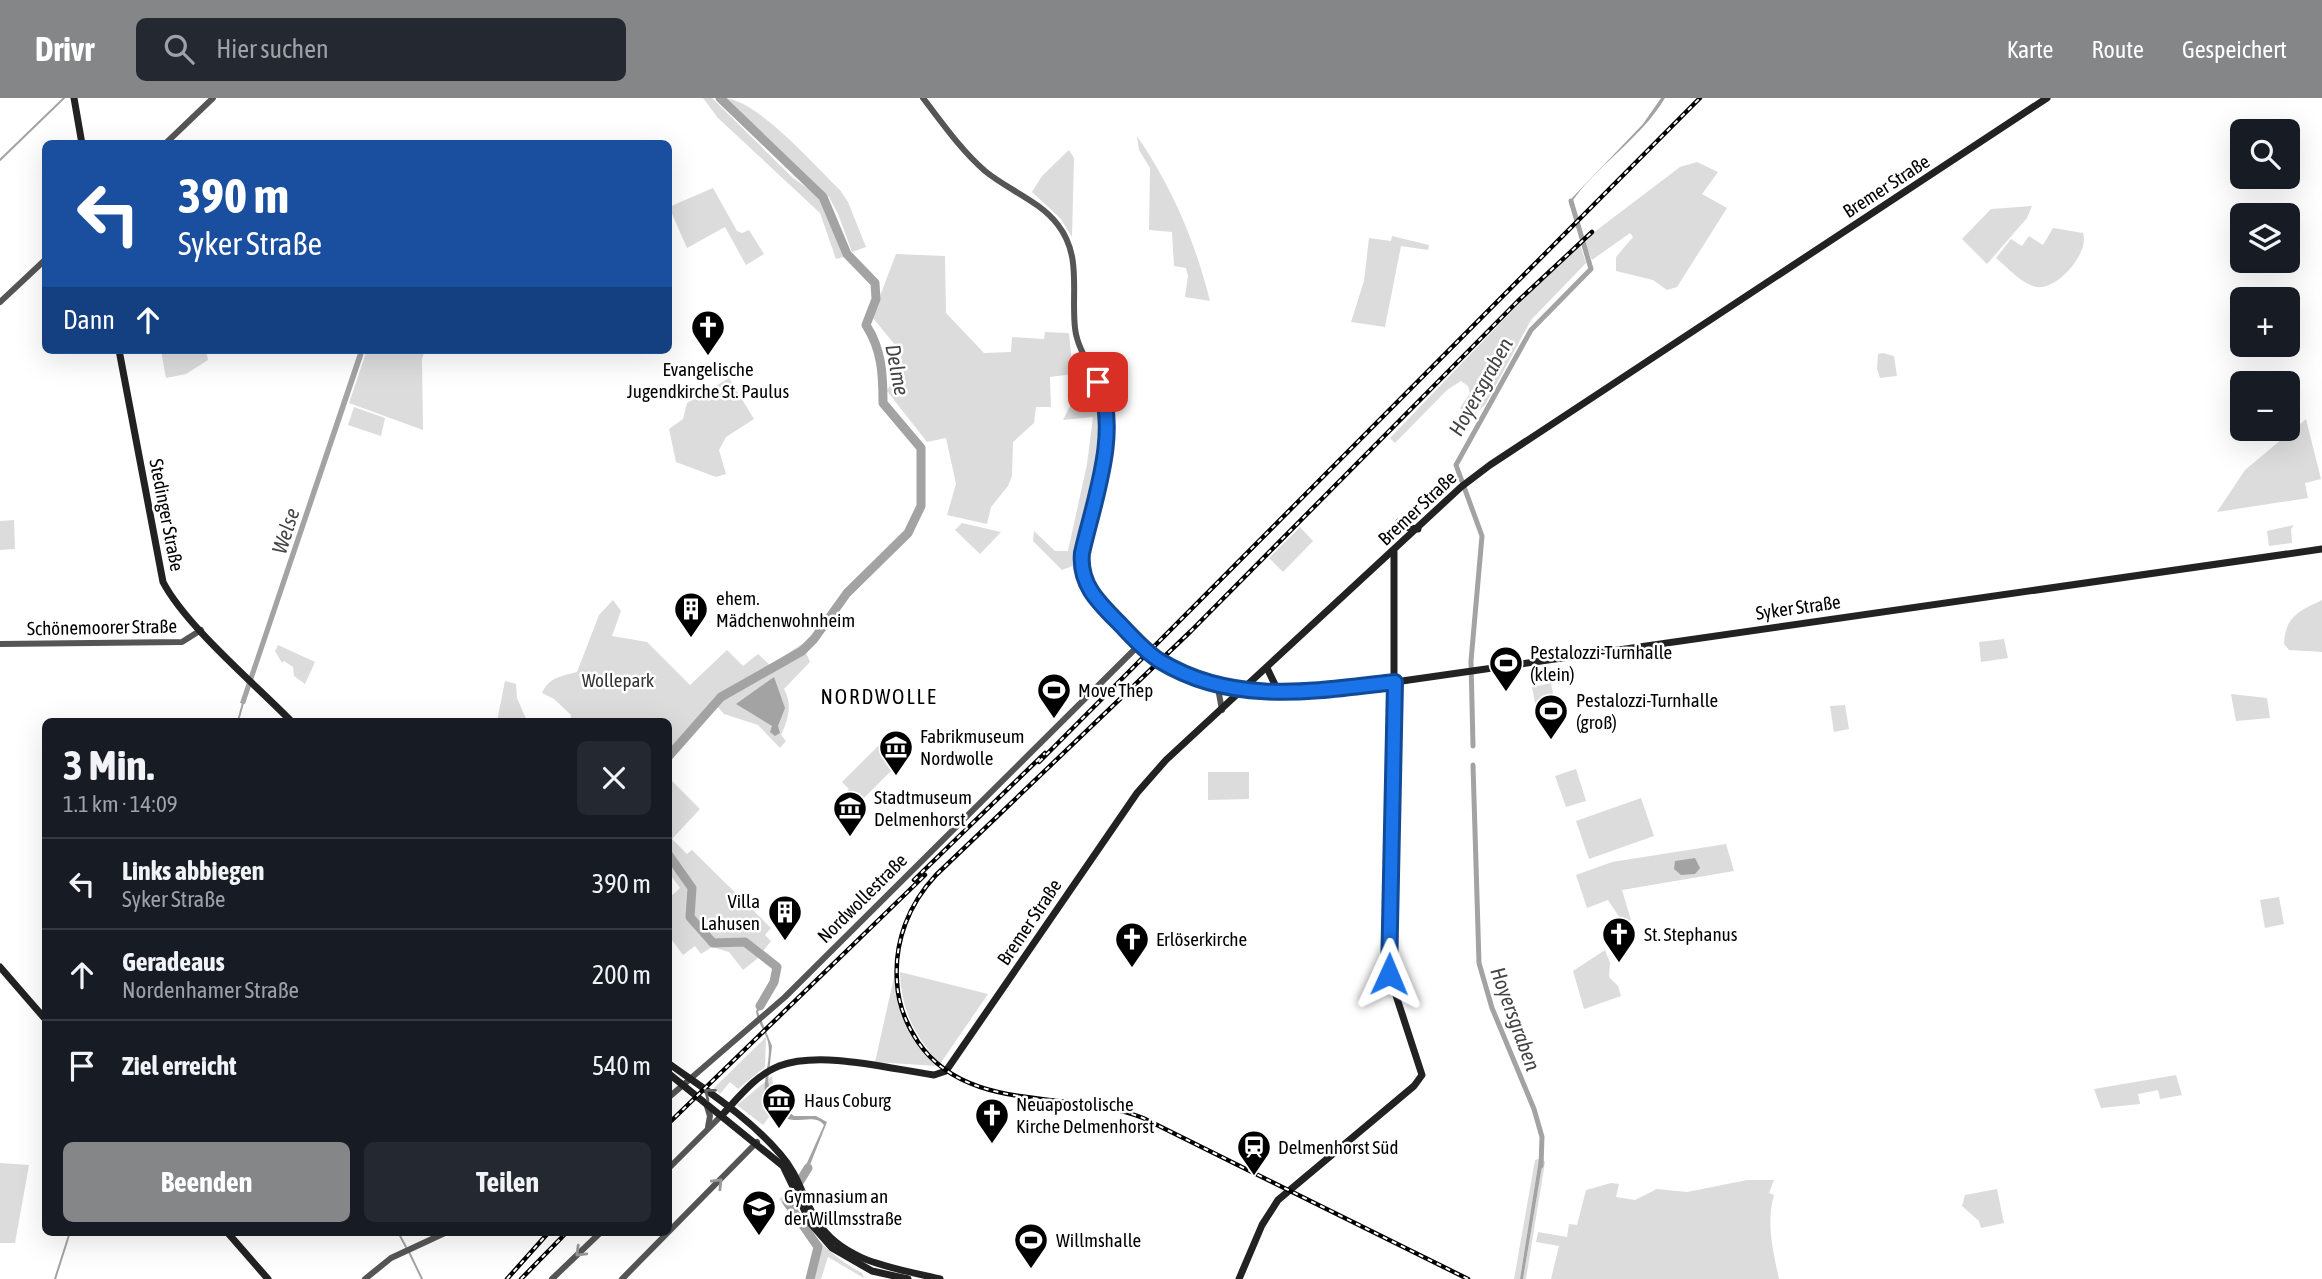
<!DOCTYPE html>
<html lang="de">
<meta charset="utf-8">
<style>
body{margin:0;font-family:"Asap Condensed",sans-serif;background:#242831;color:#f1f3f6;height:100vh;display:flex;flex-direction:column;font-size:26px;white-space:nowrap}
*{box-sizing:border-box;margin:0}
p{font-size:23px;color:#9ea1a6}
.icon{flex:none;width:38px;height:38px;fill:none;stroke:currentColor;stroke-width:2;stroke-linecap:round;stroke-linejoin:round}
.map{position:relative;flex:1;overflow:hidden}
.side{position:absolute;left:42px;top:620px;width:630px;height:518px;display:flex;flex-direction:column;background:#171b24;border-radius:10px;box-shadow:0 7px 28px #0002}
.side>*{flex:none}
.hud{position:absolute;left:42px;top:42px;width:630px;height:214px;border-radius:10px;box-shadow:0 7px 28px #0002;background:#1a4fa0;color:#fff;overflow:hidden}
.tools{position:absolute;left:2230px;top:21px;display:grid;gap:14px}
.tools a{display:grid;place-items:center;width:70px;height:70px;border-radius:10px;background:#171b24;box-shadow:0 7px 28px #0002;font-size:35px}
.pin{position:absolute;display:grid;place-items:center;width:60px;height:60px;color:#fff;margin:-30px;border-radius:14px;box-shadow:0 4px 10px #0006}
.me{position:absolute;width:77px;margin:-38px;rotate:1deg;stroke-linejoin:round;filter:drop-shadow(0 0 5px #0008)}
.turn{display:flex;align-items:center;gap:24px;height:147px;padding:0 21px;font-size:32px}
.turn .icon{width:91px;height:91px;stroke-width:2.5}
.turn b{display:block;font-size:49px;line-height:60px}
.then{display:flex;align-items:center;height:66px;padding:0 21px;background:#0003;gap:14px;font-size:26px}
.round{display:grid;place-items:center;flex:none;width:74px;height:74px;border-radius:10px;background:#242831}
.overview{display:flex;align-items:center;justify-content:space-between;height:119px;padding:0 21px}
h1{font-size:42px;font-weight:700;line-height:52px}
.cta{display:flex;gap:14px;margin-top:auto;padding:14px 21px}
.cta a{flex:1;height:80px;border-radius:10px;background:#858687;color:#fff;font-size:28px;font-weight:700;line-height:80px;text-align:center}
.cta a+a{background:#242831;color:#f1f3f6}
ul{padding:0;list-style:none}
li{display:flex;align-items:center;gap:21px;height:91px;padding:0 21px;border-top:2px solid #363941}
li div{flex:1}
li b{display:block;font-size:26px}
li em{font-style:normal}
header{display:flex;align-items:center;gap:42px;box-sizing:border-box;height:98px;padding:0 35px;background:#858687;color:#fff}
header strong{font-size:33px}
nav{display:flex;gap:38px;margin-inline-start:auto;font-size:24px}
.search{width:490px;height:63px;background:#242831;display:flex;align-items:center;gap:18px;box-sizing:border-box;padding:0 24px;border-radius:10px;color:#9ea1a6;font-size:26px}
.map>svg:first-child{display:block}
</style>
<header>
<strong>Drivr</strong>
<div class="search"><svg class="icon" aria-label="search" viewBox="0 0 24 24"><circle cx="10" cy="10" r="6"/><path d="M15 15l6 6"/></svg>Hier suchen</div>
<nav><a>Karte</a><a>Route</a><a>Gespeichert</a></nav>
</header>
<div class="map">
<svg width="2322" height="1181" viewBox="0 0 2322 1181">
<rect width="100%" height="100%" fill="#fff"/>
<g fill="#dcdcdc">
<polygon points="703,0 712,0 793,80 820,99 828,114 844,159 836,161 820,115 718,20"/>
<path d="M723 0C756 0 815 68 840 92L848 104 866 149 852 154 838 116 829 99Z"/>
<path d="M1137 38C1172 89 1195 143 1210 203L1185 199 1188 178 1186 170 1174 168 1172 134 1149 132 1150 70 1139 52Z"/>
<polygon points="1069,52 1074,60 1072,139 1060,120 1032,94 1042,78"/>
<polygon points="1697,64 1718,74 1702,96 1727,110 1677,189 1667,192 1653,182 1616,173 1616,159 1633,139 1630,135 1592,162 1585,145 1593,135 1680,69"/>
<polygon points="713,90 737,133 742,135 749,132 764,156 746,167 725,129 687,150 669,109"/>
<polygon points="2032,108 2027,120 1987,166 1962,141 1991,111"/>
<path d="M2053 130 2083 135C2090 154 2058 192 2037 189 2023 187 2007 169 1996 160L2011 141 2022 148 2029 138 2043 147Z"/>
<polygon points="1392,138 1429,147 1428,152 1401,148 1385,229 1351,224 1364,183 1369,140 1391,143"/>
<polygon points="1579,143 1586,165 1531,222 1485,307 1469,321 1460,310 1470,295 1468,288 1461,283 1447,292 1395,345 1390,340"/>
<polygon points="896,156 945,158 946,215 984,255 1011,254 1012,239 1044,241 1045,234 1069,235 1073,276 1050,279 1051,309 1036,309 1034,325 1013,344 1012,378 1008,388 991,409 987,426 947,417 956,386 946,340 927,344 887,293 900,268 901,254 872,219"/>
<polygon points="206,252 208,262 186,276 166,280 161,253"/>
<polygon points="367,252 425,252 422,261 423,332 349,305"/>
<polygon points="1883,255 1894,258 1897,278 1880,280 1877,271 1878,256"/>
<polygon points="729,280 754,321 726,339 719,352 726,376 716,379 676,364 669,331 683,321 687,305"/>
<polygon points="1098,294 1103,319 1101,337 1075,467 1062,472 1033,443 1034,433 1055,453 1068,453 1087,366 1093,319 1063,322 1076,296"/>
<polygon points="354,309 385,320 381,338 348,327"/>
<polygon points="2306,321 2321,381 2305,385 2308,400 2217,414 2245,372"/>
<polygon points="14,422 15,451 0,452 0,423"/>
<polygon points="962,425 1001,434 980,456 955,432"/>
<polygon points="2294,427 2291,431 2292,445 2269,448 2267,433"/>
<polygon points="1300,429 1313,443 1283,474 1269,460"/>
<path d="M613 502 621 513 612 538 647 544 690 587 727 552 743 568 758 556 770 567 802 546 810 564 784 591C793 607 788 622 781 637L786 643 780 650 758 627 724 616 717 608 669 664 668 623H570L571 617 554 601 542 595C549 579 562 578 577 574L599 517Z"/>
<path d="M2322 502V554L2289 552 2284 546C2285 519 2299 513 2322 502Z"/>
<polygon points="2004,541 2008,560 1981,564 1979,544"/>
<polygon points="278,547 315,564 305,586 294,578 293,569 284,563 282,565 275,553"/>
<polygon points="505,583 516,586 517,600 527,623 497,623"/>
<polygon points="1551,585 1556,612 1537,616 1532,589"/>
<polygon points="2231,596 2267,600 2270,620 2236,623"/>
<polygon points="1845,607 1849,631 1834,634 1830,608"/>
<polygon points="881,645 886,650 889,648 903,661 858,706 846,694 849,691 842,684"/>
<polygon points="1576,671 1586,703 1566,709 1555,678"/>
<polygon points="1208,674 1249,674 1249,701 1208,702"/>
<polygon points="669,680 700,711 672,741 687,756 692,752 771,830 765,837 771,843 757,861 743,872 729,854 712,849 701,856 695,848 683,857 669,838 669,800 680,790 669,775"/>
<polygon points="1641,700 1654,738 1589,761 1576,723"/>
<polygon points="1726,746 1734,773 1622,792 1631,822 1624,826 1608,802 1587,810 1576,777 1612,764"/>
<polygon points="2279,799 2284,826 2265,830 2260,802"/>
<polygon points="1605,852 1610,865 1609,879 1618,888 1621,898 1584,911 1573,873"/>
<path d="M900 874 988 896 940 966C915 938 901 913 900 874Z"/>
<path d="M895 875C898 913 909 943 937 968L875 964Z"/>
<polygon points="766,939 765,969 738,991 730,984 720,996 714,990"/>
<polygon points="2176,977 2182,997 2160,1001 2158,992 2138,996 2140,1006 2101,1010 2094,991"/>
<polygon points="772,978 774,994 783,1001 763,1027 737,1007"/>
<polygon points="1539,1061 1520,1181 1514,1181 1535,1062"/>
<polygon points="1543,1062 1545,1064 1526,1181 1523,1181"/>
<polygon points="0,1065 29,1067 15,1145 0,1145"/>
<path d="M1747 1082H1774L1769 1095 1774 1097C1766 1124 1773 1154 1779 1181H1551L1559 1148 1536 1144 1538 1134 1567 1139 1569 1126 1577 1127 1586 1092 1611 1085 1619 1086 1616 1099 1635 1102 1657 1091 1687 1094Z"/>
<polygon points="1997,1091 2004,1125 1981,1130 1979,1123 1962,1108 1965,1097"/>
<path d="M789 1093C804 1131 827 1156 862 1175L864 1180 828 1159 821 1181H809L816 1150 779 1101Z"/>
</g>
<g fill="#a3a3a3">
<path d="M1661 0H1665C1640 42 1595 68 1569 108L1572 100 1643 26Z"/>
<polygon points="359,252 365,252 245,606 240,605"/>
<polygon points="774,579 785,610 778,628 780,635 775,638 770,634 772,628 736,606"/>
<polygon points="1695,760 1700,770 1695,776 1681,777 1674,771 1675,763"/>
<path d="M764 899 766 901 758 914 772 948 768 983 771 999 794 1018H816L827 1024 804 1082 802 1076 824 1027C815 1016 800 1025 788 1021 747 1004 774 971 768 944 765 933 757 924 756 913Z"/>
<polygon points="1539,1061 1543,1062 1542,1068 1523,1181 1520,1181"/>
</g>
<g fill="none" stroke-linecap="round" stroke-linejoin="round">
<g stroke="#a3a3a3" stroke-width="2">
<polyline points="0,62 64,0"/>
<polyline points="238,623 243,605"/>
<polyline points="398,1134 406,1149"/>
<polyline points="409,1154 422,1181"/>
<polyline points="55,1181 70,1134"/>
</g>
<g stroke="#a3a3a3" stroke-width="5">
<polyline points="1473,648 1471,563 1482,438 1456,367 1531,232 1591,171 1571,103"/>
<polyline points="1473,667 1479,865 1492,910 1534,1011 1542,1039 1541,1068"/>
</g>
<g stroke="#a3a3a3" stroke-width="9">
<path d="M668 659 721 599 802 553 814 541 847 495 908 435 921 408V350L883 305C883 276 882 252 866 227L876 201 875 185 847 156 823 99 720 0"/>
<polyline points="668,756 692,790 690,819 713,845 745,844 777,869 774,884 760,908"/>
<polyline points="808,1070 787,1104 818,1149 810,1181"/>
</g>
<g stroke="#555" stroke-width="6">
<path d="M923 0C943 26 961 52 985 73 1008 92 1040 103 1058 127 1082 158 1071 194 1075 230 1078 259 1103 280 1108 308 1113 344 1090 417 1082 455 1081 466 1081 476 1086 487 1097 508 1141 552 1162 564 1186 578 1216 586 1243 593"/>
<polyline points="165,46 213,0"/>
<polyline points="0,204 46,161"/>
<polyline points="0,546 182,544 201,532"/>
<polyline points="1217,585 1222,612"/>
<polyline points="668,1000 785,899 1140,546"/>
<polyline points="706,1005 710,1018 708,1029"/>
<polyline points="668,1071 722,1017"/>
<polyline points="365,1181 391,1160 447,1134"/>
<polyline points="552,1181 601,1134"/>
<polyline points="622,1181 757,1044"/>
</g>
<g stroke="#222" stroke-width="7">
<polyline points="74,0 82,46"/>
<path d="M119 252 163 484C186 528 255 586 291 623"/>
<polyline points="1399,424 1404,429 1418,431"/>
<polyline points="1267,570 1279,595"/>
<polyline points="1243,593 1293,595 1395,584 2322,451"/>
<polyline points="0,869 46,922"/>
<path d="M668 965C707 993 750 1020 781 1057 798 1076 803 1101 817 1123 843 1165 896 1170 940 1181"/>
<polyline points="668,975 783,1068 811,1126 832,1150 872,1173 908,1181"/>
<path d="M722 1017C739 999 756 977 779 968 821 952 890 971 934 977L946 973 1137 695 1166 662 1461 389 1490 367 2047 0"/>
<polyline points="227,1134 268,1181"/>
<polyline points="1239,1181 1262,1127 1278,1102 1414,988 1422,977 1389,876 1394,680 1394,454"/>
</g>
<g stroke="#000" stroke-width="4.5">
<g id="rail">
<polyline points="1039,664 1700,0"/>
<polyline points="914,782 1045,655"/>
<polyline points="668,1026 925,777"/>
<polyline points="507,1181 549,1134"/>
<polyline points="521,1181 567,1134"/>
<path d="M1468 1181 1143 1020C1070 991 968 1017 918 944 906 926 898 905 897 884 894 843 909 806 936 777L1191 533 1518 203 1592 134"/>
</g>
</g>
<use href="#rail" stroke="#fff" stroke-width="2" stroke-dasharray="5" stroke-linecap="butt"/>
</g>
<defs><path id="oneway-chevron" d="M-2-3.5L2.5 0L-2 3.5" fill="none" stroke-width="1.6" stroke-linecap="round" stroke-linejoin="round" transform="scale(1.75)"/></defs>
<use stroke="#646464" href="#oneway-chevron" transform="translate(709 995) rotate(-142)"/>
<g stroke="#999">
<use href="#oneway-chevron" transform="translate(718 1085) rotate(-45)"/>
<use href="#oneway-chevron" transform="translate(580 1154) rotate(136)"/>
</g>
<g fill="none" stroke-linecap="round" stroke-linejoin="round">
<g stroke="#114b97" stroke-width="18">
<path id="route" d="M1098 284C1121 332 1093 405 1082 455 1079 485 1097 503 1117 523 1130 536 1144 553 1160 563 1234 608 1315 593 1395 584L1389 876"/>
</g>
<use href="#route" stroke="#1a73e8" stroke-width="12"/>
</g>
<defs>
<g id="church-pin" transform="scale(1.75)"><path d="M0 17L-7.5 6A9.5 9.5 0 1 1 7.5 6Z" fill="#000" stroke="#fff"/><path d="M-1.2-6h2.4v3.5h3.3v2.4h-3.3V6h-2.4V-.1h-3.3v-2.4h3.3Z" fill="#fff"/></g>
<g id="building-pin" transform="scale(1.75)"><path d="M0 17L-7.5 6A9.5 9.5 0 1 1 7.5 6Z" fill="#000" stroke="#fff"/><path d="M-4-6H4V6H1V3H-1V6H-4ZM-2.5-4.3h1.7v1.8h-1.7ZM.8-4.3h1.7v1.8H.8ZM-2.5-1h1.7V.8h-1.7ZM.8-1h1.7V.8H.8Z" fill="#fff"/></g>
<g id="stadium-pin" transform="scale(1.75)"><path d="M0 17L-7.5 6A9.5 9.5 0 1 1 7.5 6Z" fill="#000" stroke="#fff"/><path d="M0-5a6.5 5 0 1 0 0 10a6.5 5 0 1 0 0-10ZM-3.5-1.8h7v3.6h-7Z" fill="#fff"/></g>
<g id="museum-pin" transform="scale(1.75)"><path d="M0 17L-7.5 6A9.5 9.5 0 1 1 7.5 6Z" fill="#000" stroke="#fff"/><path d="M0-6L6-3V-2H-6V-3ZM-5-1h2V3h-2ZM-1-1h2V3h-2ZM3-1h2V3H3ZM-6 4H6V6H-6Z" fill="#fff"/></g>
<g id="station-pin" transform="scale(1.75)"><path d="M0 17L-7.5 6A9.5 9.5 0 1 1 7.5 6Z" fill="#000" stroke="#fff"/><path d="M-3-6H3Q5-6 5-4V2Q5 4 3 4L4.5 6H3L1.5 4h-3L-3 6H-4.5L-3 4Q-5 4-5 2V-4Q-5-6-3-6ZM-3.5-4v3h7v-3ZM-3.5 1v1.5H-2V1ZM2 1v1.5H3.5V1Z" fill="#fff"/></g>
<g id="school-pin" transform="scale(1.75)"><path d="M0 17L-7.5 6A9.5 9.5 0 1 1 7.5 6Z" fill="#000" stroke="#fff"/><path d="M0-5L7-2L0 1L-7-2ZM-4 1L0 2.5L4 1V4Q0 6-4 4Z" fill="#fff"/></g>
</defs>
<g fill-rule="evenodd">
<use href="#church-pin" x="708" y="229"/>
<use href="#building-pin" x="691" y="511"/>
<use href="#stadium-pin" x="1506" y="565"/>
<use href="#stadium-pin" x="1054" y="592"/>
<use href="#stadium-pin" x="1551" y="613"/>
<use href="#museum-pin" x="896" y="649"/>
<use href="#museum-pin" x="850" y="710"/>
<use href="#building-pin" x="785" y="814"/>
<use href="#church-pin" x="1619" y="836"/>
<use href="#church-pin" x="1132" y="841"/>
<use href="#museum-pin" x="779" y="1002"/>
<use href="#church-pin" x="992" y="1017"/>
<use href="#station-pin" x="1254" y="1049"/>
<use href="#school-pin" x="759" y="1109"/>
<use href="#stadium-pin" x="1031" y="1142"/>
</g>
<g text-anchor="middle" stroke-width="5" stroke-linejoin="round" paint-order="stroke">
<g font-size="19" fill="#000" stroke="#fff">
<text transform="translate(1886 88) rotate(-33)" y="7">Bremer Straße</text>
<text transform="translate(1417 410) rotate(-43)" y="7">Bremer Straße</text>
<text transform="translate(167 417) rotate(79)" y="7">Stedinger Straße</text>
<text transform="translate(1798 509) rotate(-8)" y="7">Syker Straße</text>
<text transform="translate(102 529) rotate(-1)" y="7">Schönemoorer Straße</text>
<text transform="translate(862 800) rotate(-45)" y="7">Nordwollestraße</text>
<text transform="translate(1029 824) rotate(-56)" y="7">Bremer Straße</text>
</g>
<g font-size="19" fill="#000" stroke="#fff" text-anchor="start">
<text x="708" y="278" text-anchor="middle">Evangelische<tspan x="708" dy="22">Jugendkirche St. Paulus</tspan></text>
<text x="716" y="507">ehem.<tspan x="716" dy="22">Mädchenwohnheim</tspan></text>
<text x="1530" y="561">Pestalozzi-Turnhalle<tspan x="1530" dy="22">(klein)</tspan></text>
<text x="1078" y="599">Move Thep</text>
<text x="1576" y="609">Pestalozzi-Turnhalle<tspan x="1576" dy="22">(groß)</tspan></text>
<text x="920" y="645">Fabrikmuseum<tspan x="920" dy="22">Nordwolle</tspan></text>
<text x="874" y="706">Stadtmuseum<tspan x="874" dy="22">Delmenhorst</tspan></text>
<text x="760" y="810" text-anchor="end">Villa<tspan x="760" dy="22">Lahusen</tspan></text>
<text x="1644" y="843">St. Stephanus</text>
<text x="1156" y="848">Erlöserkirche</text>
<text x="804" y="1009">Haus Coburg</text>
<text x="1016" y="1013">Neuapostolische<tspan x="1016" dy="22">Kirche Delmenhorst</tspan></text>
<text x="1278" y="1056">Delmenhorst Süd</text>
<text x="784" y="1105">Gymnasium an<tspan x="784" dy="22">der Willmsstraße</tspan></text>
<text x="1056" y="1149">Willmshalle</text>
</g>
<g font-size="19" fill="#333" stroke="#fff">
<text x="618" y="589">Wollepark</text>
</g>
<g font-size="21" font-style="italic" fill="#444" stroke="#fff">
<text transform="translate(897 272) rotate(79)" y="7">Delme</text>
<text transform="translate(1481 289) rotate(-61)" y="7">Hoyersgraben</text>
<text transform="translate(286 433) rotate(-72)" y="7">Welse</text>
<text transform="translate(1515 921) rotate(70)" y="7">Hoyersgraben</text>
</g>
<g font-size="21" letter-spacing="2" fill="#000" stroke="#fff">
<text x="879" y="606">NORDWOLLE</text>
</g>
</g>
</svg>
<div class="tools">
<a><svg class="icon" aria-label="search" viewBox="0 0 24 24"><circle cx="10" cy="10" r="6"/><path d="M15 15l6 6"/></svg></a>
<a><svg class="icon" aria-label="layers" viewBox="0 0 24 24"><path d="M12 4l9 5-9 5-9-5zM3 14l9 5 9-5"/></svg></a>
<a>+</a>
<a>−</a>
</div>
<div class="pin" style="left:1098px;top:284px;background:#d93025"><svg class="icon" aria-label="arrive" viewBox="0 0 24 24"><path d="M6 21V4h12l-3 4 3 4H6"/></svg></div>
<svg class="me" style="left:1389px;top:876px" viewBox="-20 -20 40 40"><path d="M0-17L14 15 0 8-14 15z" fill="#1a73e8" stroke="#fff" stroke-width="4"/></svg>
<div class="hud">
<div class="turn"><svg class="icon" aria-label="left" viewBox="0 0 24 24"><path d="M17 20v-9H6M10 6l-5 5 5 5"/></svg><div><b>390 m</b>Syker Straße</div></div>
<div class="then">Dann<svg class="icon" aria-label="ahead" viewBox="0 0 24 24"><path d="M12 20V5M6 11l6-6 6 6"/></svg></div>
</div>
<section class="side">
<div class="overview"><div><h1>3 Min.</h1><p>1.1 km · 14:09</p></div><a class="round"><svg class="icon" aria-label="close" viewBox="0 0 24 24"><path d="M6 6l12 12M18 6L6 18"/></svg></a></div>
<ul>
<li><svg class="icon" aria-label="left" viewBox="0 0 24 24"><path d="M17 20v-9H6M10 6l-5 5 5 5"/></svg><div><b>Links abbiegen</b><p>Syker Straße</p></div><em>390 m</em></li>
<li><svg class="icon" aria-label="ahead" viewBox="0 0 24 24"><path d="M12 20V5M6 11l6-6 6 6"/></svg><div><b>Geradeaus</b><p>Nordenhamer Straße</p></div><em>200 m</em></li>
<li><svg class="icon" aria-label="arrive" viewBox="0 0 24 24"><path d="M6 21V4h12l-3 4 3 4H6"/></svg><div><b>Ziel erreicht</b></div><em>540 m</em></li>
</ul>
<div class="cta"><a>Beenden</a><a>Teilen</a></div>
</section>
</div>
